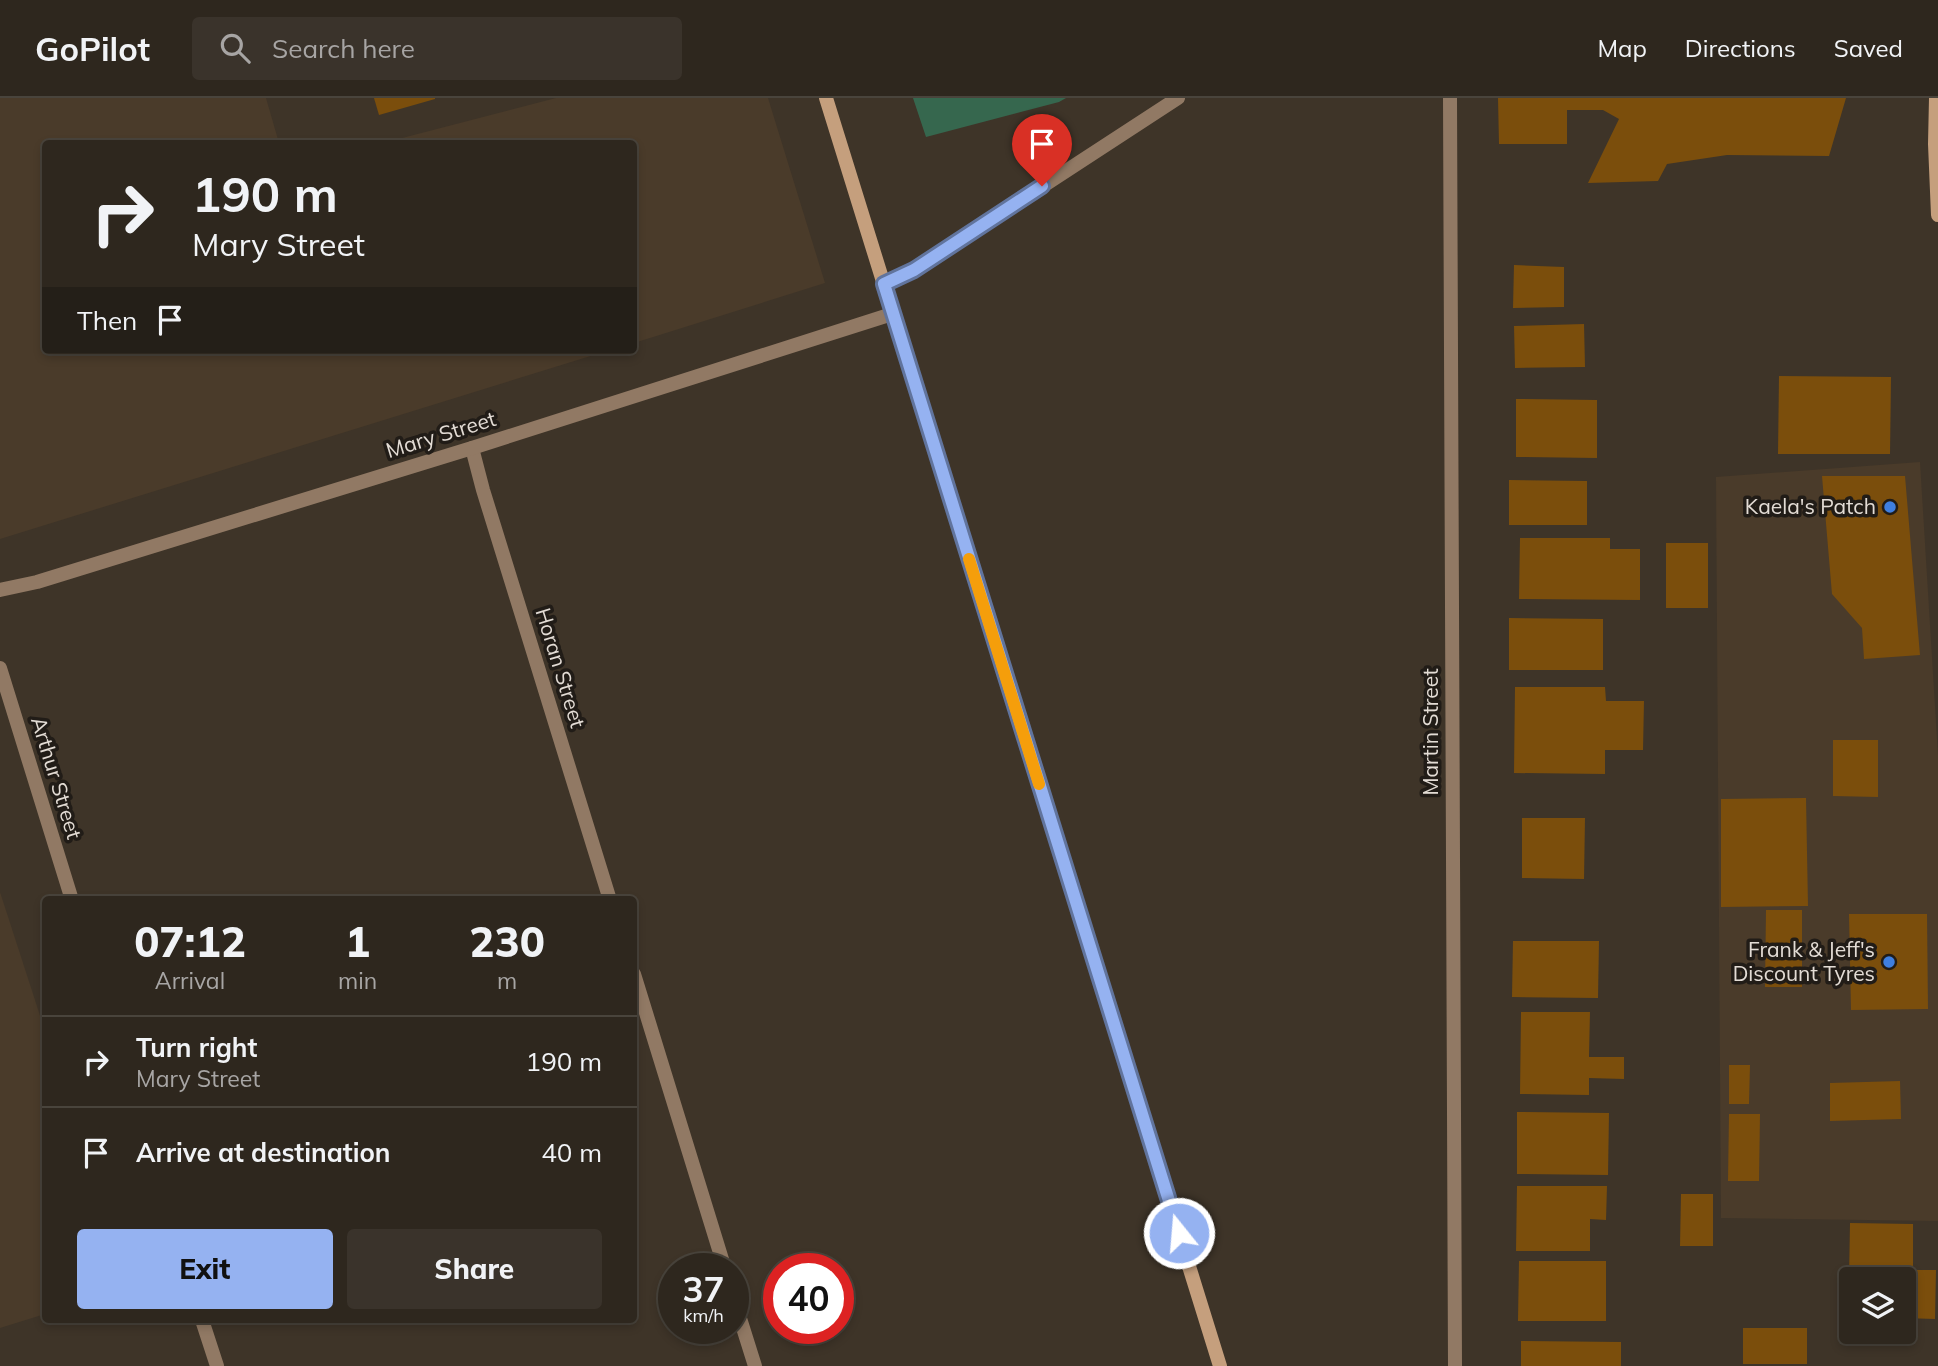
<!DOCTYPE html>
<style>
body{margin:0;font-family:Mulish,sans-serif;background:#3a332b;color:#f1f3f6;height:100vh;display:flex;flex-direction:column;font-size:26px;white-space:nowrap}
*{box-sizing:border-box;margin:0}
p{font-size:23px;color:#a7a5a4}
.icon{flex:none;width:38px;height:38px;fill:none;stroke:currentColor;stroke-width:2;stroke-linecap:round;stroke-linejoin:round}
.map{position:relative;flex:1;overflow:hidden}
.details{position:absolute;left:42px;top:798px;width:595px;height:427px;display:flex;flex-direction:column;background:#2e271e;border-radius:7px;box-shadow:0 4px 10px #0003,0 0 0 2px #49443c}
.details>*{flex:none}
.banner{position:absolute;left:42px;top:42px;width:595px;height:214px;border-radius:7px;box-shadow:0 4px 10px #0003,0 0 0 2px #49443c;background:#2e271e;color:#f1f3f6;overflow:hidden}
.buttons{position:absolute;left:1839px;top:1169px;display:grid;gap:14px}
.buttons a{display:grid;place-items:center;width:77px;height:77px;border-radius:7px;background:#2e271e;box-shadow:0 4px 10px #0003,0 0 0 2px #49443c;font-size:35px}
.speed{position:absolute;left:658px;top:1155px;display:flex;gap:14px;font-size:35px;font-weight:700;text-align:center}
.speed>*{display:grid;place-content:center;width:91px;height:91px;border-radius:50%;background:#2e271e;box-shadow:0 4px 10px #0003,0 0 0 2px #49443c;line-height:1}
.speed small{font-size:18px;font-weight:400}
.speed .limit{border:10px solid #d22;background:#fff;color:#111}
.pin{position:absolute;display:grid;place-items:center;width:60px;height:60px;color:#fff;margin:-72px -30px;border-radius:50% 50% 50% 0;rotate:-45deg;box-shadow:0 0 7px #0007}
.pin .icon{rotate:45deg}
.me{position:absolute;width:77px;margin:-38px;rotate:343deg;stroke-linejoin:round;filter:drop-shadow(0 0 5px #0008)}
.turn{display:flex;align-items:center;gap:24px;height:147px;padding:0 35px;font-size:32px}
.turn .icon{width:91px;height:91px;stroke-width:2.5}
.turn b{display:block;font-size:49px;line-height:60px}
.then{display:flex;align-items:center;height:66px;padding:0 35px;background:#0003;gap:14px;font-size:26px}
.eta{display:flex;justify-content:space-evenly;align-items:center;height:119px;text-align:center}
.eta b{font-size:42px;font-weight:800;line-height:49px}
.primary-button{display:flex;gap:14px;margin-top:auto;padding:14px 35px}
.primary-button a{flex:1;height:80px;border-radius:7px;background:#95b2f1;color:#111;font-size:28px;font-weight:800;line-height:80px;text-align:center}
.primary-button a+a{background:#3a332b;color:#f1f3f6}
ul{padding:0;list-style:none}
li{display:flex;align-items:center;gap:21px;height:91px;padding:0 35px;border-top:2px solid #49443c}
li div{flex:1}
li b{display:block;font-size:26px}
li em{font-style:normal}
header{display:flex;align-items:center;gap:42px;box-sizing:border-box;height:98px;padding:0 35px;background:#2e271e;border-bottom:2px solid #49443c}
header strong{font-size:33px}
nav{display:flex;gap:38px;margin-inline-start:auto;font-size:24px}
.search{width:490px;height:63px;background:#3a332b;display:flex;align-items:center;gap:18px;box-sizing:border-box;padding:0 24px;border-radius:7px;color:#a7a5a4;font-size:26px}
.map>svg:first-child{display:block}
</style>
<header>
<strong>GoPilot</strong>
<div class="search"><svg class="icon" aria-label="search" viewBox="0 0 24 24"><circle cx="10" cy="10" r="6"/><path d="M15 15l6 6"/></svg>Search here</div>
<nav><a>Map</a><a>Directions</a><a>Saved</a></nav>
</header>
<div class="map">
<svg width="1938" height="1268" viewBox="0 0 1938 1268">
<rect width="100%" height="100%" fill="#3e3428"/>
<g fill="#4a3b2a">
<polygon points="0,0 266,0 279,45 46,46 46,252 610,252 0,441"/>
<polygon points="556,0 768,0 825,185 634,245 634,46 383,45"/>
<polygon points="1920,364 1938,657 1938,1123 1721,1120 1716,379"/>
<polygon points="0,794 46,936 45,1216 0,1230"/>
</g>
<polygon fill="#36674e" points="913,0 1066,0 1059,4 926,39"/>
<g fill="#7b4e0c">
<polygon points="374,0 435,0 435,1 379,17"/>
<polygon points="1498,0 1846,0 1829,58 1727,57 1667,66 1658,83 1588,85 1619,21 1603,12 1567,12 1567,46 1499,46"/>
<polygon points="1514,167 1564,169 1564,209 1513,210"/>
<polygon points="1584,226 1585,269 1515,270 1514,228"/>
<polygon points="1779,278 1891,279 1890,356 1778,356"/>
<polygon points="1516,301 1597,302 1597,360 1516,359"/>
<polygon points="1822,378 1905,378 1920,557 1864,561 1862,530 1832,496"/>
<polygon points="1509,382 1587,383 1587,427 1509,427"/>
<polygon points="1520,440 1610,440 1610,451 1640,451 1640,502 1519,501"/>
<rect x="1666" y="445" width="42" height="65"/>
<polygon points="1509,520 1603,521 1603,572 1509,572"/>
<polygon points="1515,589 1605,589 1606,603 1644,603 1643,652 1605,652 1605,676 1514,675"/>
<polygon points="1833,642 1878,642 1878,699 1833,698"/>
<polygon points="1806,700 1808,808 1721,809 1721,701"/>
<polygon points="1522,720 1585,720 1584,781 1522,780"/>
<polygon points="1766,812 1802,812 1802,889 1765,889"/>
<polygon points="1849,816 1927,816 1928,911 1851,912"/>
<polygon points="1513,843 1599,843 1598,900 1512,899"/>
<polygon points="1521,914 1590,914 1589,959 1624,959 1624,981 1589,980 1589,997 1520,996"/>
<polygon points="1729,967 1750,967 1749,1006 1729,1006"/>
<polygon points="1900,983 1901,1021 1830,1023 1830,985"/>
<polygon points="1517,1014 1609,1015 1608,1077 1517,1076"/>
<polygon points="1729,1016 1760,1016 1759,1083 1728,1083"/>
<polygon points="1517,1088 1607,1088 1606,1122 1590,1121 1590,1153 1516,1153"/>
<polygon points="1681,1096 1713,1096 1713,1148 1680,1148"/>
<polygon points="1850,1125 1913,1126 1913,1172 1936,1172 1935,1221 1904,1220 1904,1181 1849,1181"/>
<polygon points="1519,1163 1606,1163 1606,1223 1518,1223"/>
<rect x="1743" y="1230" width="64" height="36"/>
<polygon points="1521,1243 1621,1244 1621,1268 1521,1268"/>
</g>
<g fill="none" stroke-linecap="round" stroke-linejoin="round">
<g stroke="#917964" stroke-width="14">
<polyline points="1450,0 1455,1268"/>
<polyline points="884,186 914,172 1178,0"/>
<polyline points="472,350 483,392 610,802"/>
<polyline points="0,492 37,484 472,350 892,216"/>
<polyline points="0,570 72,802"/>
<polyline points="634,876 725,1171"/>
<polyline points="733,1198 755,1268"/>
<polyline points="202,1222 217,1268"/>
</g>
<g stroke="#c59f7d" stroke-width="14">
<polyline points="826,0 1220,1268"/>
<polyline points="1936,0 1935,46 1938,117"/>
</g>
</g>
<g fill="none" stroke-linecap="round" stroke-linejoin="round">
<g stroke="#61749d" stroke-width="18">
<polyline id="route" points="1042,88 914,172 884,186 1179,1135"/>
</g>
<use href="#route" stroke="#95b2f1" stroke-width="12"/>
<polyline stroke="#f59e0b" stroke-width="12" points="969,461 1039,686"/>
</g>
<g fill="#3f7fe0" stroke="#211c17" stroke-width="2.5">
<circle cx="1890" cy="409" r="7"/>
<circle cx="1889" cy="864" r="7"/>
</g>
<g text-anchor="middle" stroke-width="7" stroke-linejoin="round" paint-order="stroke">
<g font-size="21" fill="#e3dcd5" stroke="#211c17">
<text transform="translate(441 337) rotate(-17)" y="7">Mary Street</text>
<text transform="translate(560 570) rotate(73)" y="7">Horan Street</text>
<text transform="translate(1431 634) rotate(-90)" y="7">Martin Street</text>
<text transform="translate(56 680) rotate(73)" y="7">Arthur Street</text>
</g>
<g font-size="21" fill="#e3dcd5" stroke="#211c17" text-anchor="end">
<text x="1876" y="416">Kaela's Patch</text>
<text x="1875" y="859">Frank &amp; Jeff's<tspan x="1875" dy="24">Discount Tyres</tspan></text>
</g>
</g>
</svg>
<div class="buttons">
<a><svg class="icon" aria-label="layers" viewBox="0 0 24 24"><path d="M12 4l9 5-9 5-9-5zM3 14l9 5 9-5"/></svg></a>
</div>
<div class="speed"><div>37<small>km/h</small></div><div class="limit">40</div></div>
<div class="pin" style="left:1042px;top:88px;background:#d93025"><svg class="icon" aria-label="arrive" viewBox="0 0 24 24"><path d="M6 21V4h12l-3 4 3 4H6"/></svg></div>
<svg class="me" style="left:1179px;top:1135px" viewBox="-20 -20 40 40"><circle r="17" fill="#95b2f1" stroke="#fff" stroke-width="3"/><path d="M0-11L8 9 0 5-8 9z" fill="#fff"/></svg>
<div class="banner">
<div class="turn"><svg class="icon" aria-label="right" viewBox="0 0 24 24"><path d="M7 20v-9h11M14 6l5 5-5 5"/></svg><div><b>190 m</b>Mary Street</div></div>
<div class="then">Then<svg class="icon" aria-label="arrive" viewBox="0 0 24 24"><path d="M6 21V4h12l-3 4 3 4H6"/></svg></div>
</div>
<section class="details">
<div class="eta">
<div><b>07:12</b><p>Arrival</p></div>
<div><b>1</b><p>min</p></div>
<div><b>230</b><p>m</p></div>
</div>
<ul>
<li><svg class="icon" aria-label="right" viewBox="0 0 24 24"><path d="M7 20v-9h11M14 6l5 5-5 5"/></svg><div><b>Turn right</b><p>Mary Street</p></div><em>190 m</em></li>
<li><svg class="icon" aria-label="arrive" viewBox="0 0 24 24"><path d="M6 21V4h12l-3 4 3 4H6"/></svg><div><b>Arrive at destination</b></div><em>40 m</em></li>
</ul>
<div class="primary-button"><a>Exit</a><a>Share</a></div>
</section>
</div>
